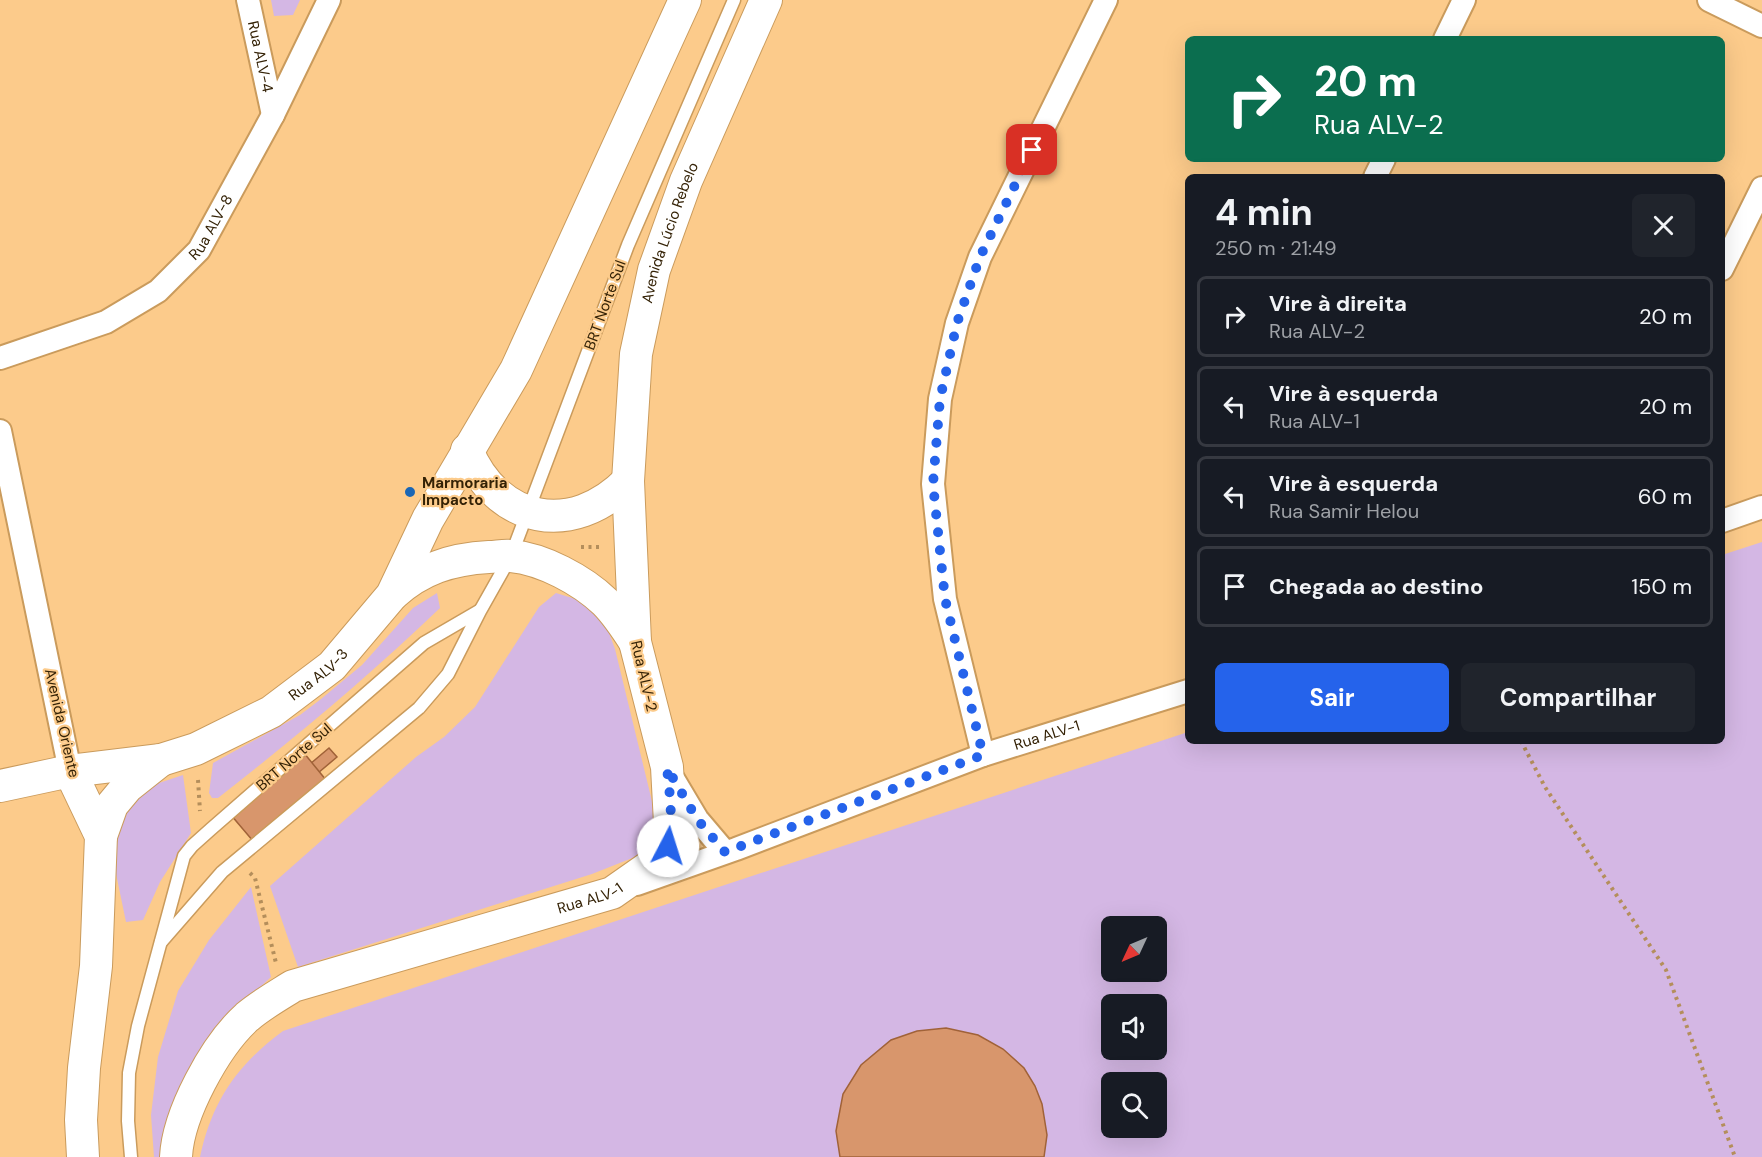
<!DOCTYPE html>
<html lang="pt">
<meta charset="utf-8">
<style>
body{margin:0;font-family:"DM Sans",sans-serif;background:#20242c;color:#f1f3f6;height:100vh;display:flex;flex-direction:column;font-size:22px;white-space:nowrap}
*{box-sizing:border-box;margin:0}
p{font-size:20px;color:#9ea1a6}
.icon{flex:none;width:33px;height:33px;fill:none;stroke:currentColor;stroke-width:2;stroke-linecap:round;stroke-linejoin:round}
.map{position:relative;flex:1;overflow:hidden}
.sheet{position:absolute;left:1185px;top:174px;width:540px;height:570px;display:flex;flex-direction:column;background:#171b24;border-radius:9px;box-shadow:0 6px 24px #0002}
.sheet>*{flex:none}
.top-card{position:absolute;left:1185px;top:36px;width:540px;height:126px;border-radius:9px;box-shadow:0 6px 24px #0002;background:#0b6e4f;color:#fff;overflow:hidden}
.needle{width:39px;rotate:226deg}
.buttons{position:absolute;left:1101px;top:916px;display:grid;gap:12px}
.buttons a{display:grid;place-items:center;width:66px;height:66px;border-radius:9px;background:#171b24;box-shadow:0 6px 24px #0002;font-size:30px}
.pin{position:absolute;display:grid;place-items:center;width:51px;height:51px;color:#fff;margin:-26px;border-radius:12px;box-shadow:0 3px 9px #0006}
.me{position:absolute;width:66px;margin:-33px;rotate:5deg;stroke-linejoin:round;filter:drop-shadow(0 0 4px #0008)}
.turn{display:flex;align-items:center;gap:21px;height:126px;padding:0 30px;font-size:27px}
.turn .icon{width:78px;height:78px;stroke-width:2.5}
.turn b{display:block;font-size:42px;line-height:51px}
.round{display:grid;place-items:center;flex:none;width:63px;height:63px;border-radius:9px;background:#20242c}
.head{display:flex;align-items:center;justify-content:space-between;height:102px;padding:0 30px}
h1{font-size:36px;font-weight:700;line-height:45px}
.cta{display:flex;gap:12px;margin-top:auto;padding:12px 30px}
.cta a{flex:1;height:69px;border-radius:9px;background:#2563eb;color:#fff;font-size:24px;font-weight:700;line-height:69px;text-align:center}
.cta a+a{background:#20242c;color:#f1f3f6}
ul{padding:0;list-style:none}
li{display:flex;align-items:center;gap:18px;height:81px;margin:0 12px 9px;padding:0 18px;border:3px solid #363941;border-radius:9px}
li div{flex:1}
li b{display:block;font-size:22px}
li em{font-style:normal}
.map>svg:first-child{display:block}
</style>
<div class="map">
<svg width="1762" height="1157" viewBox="0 0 1762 1157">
<rect width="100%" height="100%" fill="#fccb8b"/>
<g fill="#d4b7e4" fill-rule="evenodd">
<polygon points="271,0 300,0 293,15 274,16"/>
<path d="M1762 542V1157H200C212 1101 237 1065 283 1031L1188 732V741H1722V555ZM1112 927H1156V972H1112ZM1112 1005H1156V1050H1112ZM1112 1083H1156V1128H1112Z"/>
<path d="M437 593 440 608C369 676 295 738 218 798H212L209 793 213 763 300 715 321 699 362 665 413 608Z"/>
<polygon points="556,593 582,601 605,622 615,649 658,826 655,844 640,855 592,874 298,967 270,886 416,757 444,737 475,707 539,607"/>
<polygon points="183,775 191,833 160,882 143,920 126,922 114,864 118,817 147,787"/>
<polygon points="251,887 271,977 240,1006 168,1157 154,1157 151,1115 158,1057 178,991 209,940"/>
</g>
<g fill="#d8966c" stroke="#a06238" stroke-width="1.5">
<polygon points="329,748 337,757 318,773 310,764"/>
<polygon points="304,753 326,780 253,841 231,815"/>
<polygon points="946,1028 978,1035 1003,1049 1024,1068 1035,1086 1042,1104 1047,1135 1044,1157 840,1157 836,1131 843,1094 861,1065 891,1040 917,1031"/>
</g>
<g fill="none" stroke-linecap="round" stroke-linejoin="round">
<g stroke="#ca9b5c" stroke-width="15">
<g id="lane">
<polyline points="161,942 222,872 419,708 448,674 480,611 511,556 628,245 734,0"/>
<polyline points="131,1157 128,1121 129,1073 138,1026 184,856 192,846 211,829 424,643 479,611"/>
</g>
</g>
<g stroke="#ca9b5c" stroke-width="26">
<g id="street">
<path id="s1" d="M248 0 273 115"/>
<polyline points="1709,0 1762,26"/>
<polyline points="1445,39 1464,0"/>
<polyline points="1375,177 1384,159"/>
<polyline points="1722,269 1762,188"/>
<path id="s2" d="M0 358 106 322 158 291 199 250 273 115 329 0"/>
<polyline points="0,431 70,771"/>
<polyline points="1722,521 1762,507"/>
<polyline points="983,755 945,599 933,484 940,399 957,323 980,257 1106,0"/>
<polyline points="669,772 697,819 725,852"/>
<path id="s3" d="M637 884 736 849 983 755 1188 691"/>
</g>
</g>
<g stroke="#ca9b5c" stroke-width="34">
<g id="secondary">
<path d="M467 450C497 523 572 538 628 481"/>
<path d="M393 594C421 569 451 559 489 557 496 557 504 555 511 556 543 559 582 580 605 602 617 614 626 628 635 642"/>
<polyline points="70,771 101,836 96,966 84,1068 81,1120 83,1157"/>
<path id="s4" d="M0 786 70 771 161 760 196 749 271 712 332 666 392 595 428 519 516 370 685 0"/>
<polyline points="101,836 112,805 127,787 161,760"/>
<path id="s5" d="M176 1157C178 1114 215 1046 247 1017 261 1005 277 996 293 986L612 893 652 865 668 846 670 823 667 767 635 642 628 481 636 354 654 270 686 181 766 0"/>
</g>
</g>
<g stroke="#b48e5b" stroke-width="4" stroke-dasharray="3 4.5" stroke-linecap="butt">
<polyline points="581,547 600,547"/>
<polyline points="1521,741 1545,787 1666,970 1735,1157"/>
<polyline points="198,780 200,811"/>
<polyline points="250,873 255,878 276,963"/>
</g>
<use href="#lane" stroke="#fff" stroke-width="12"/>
<use href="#street" stroke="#fff" stroke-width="22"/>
<use href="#secondary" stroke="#fff" stroke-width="32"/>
</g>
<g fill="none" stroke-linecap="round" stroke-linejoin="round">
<polyline stroke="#2563eb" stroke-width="10" stroke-dasharray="0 18" points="668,846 671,806 667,768 697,819 725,852 983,755 945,599 933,484 940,399 957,323 980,257 1032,150"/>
</g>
<circle fill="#1966b5" stroke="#fccb8b" stroke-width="2" cx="410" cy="492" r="6"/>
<g text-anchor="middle" stroke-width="4.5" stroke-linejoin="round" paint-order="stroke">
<g font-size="15" fill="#342206" stroke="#fccb8b">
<text dy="5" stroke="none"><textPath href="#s1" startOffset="58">Rua ALV-4</textPath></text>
<text dy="5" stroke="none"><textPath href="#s2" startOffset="256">Rua ALV-8</textPath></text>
<text dy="5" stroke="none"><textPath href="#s5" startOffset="1244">Avenida Lúcio Rebelo</textPath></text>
<text transform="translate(605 305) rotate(-70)" y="5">BRT Norte Sul</text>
<text dy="5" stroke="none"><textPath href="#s4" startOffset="344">Rua ALV-3</textPath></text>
<text transform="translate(644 676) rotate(77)" y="5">Rua ALV-2</text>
<text transform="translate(62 723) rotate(77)" y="5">Avenida Oriente</text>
<text dy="5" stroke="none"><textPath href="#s3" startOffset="436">Rua ALV-1</textPath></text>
<text transform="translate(294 757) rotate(-41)" y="5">BRT Norte Sul</text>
<text dy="5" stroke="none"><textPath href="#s5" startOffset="525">Rua ALV-1</textPath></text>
</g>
<g font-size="15" font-weight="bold" fill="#342206" stroke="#fccb8b" text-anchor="start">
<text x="422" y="488">Marmoraria<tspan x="422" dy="17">Impacto</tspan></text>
</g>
</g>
</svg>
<div class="buttons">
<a><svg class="needle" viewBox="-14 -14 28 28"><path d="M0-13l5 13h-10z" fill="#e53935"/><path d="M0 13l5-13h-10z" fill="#9ea1a6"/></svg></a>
<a><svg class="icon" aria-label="sound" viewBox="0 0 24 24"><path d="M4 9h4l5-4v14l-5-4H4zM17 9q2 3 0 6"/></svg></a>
<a><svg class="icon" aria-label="search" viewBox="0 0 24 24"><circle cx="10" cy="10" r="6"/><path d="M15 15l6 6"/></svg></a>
</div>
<div class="pin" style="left:1032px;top:150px;background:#d93025"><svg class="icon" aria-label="arrive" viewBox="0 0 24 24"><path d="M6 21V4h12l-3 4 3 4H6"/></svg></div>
<svg class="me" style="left:668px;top:846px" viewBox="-20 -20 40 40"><circle r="19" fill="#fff"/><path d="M0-13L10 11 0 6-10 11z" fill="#2563eb"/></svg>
<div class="top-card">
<div class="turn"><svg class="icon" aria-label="right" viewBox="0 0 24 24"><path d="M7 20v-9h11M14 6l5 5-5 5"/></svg><div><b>20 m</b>Rua ALV-2</div></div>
</div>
<section class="sheet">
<div class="head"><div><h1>4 min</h1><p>250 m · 21:49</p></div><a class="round"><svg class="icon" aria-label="close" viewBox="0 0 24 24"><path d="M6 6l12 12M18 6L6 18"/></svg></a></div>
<ul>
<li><svg class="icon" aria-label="right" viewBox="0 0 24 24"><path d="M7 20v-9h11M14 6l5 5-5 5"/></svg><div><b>Vire à direita</b><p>Rua ALV-2</p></div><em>20 m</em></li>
<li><svg class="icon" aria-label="left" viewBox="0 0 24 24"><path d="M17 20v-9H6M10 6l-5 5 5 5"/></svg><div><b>Vire à esquerda</b><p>Rua ALV-1</p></div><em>20 m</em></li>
<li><svg class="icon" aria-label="left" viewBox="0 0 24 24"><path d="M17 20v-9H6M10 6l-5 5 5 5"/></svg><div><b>Vire à esquerda</b><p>Rua Samir Helou</p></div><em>60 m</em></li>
<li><svg class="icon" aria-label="arrive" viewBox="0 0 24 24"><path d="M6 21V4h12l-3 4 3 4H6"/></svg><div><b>Chegada ao destino</b></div><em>150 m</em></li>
</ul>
<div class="cta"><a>Sair</a><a>Compartilhar</a></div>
</section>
</div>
